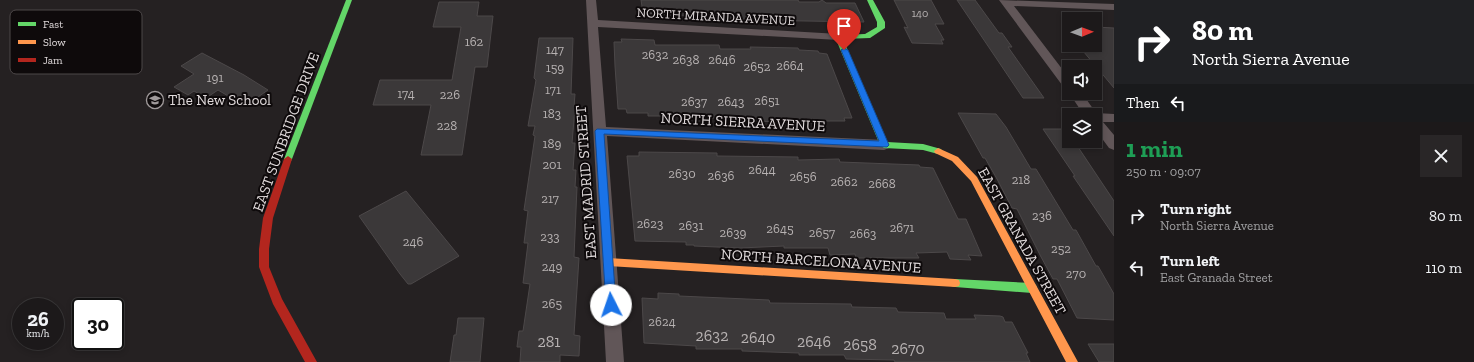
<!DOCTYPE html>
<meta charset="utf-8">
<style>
body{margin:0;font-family:"Zilla Slab",serif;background:#292627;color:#f1f3f6;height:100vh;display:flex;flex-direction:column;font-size:15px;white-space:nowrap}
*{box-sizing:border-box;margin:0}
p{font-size:13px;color:#a0a0a2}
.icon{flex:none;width:22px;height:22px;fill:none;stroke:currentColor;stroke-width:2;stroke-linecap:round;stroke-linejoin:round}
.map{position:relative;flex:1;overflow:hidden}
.panel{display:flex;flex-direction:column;background:#1c191a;width:360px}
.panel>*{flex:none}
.guide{background:#202124;color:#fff;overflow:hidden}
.needle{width:26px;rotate:89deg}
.buttons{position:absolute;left:1062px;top:12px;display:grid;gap:8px}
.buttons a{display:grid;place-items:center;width:40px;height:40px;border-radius:0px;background:#1c191a;box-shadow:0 2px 6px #0003,0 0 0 1px #3a3839;font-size:20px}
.speed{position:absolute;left:12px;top:298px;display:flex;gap:8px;font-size:20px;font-weight:700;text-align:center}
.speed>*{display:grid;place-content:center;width:52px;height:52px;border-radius:50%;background:#1c191a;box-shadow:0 2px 6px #0003,0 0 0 1px #3a3839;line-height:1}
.speed small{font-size:10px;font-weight:400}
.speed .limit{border:2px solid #111;border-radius:6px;background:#fff;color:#111}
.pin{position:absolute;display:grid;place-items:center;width:34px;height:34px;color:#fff;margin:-41px -17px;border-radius:50% 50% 50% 0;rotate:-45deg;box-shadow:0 0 4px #0007}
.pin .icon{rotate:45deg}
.me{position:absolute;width:44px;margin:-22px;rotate:356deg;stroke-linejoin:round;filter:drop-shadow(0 0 3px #0008)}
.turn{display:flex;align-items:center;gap:14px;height:84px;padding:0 12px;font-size:18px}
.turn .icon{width:52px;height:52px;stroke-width:2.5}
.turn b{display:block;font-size:28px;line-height:34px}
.then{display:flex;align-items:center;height:38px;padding:0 12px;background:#0003;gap:8px;font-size:15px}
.round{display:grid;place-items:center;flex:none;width:42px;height:42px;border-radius:0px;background:#292627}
.summary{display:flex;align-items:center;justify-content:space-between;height:68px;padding:0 12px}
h1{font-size:24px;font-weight:800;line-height:30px;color:#1e9e55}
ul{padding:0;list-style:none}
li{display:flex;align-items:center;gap:12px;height:52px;padding:0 12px}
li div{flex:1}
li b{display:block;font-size:15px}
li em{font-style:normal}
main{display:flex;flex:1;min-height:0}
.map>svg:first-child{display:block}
</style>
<main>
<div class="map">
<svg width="1114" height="362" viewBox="0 0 1114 362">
<rect width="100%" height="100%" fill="#252122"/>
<g fill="#3b3839" stroke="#4c4849">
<polygon points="641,0 798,0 799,2 819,2 822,0 826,3 855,3 864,22 747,20 746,19 697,21 695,16 643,13"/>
<polygon points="894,0 931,0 944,24 935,24 944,40 941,40 943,44 912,43 904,27 908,28"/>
<polygon points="957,0 975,0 999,33 1002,33 1012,47 1008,47 1044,98 1023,98"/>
<polygon points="439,2 479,2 477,16 493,16 487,67 475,67 462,155 421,155 431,105 373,105 380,80 452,80 461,27 433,27"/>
<polygon points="1095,27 1114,28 1114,88 1078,45 1095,45"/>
<polygon points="539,38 573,38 571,94 575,94 574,107 575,108 572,143 575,143 573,170 576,170 575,187 577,187 574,257 579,258 574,335 580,336 579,356 560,355 560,362 520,362 521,347 517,347 519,331 523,331 530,284 523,283 528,243 524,243 528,211 524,210 535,136 533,135 535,126 528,126 536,80 534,78"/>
<polygon points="621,39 654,40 655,45 719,45 720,49 751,49 750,47 798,48 799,50 818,51 819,53 827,54 852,118 844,118 845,121 823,121 824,124 734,120 734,118 695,118 694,116 648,116 648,113 627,113 626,109 618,109 615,66 614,42 622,42"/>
<polygon points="202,53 244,75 268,90 245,106 218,90 206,98 194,91 188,95 174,87 194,74 181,66"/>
<polygon points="958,113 996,114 1006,127 1031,169 1036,169 1073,230 1076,230 1096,266 1098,266 1114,294 1114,320 1077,318 1057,279 1053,279 1040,255 1017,209 1012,208 997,179 985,158 983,158"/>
<polygon points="1043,129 1066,129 1069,134 1069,141 1074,141 1114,201 1114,236 1073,176 1075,176"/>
<polygon points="639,152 717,153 717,156 798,157 798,160 839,159 840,162 919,165 920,167 933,168 958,219 966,219 982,256 968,255 971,260 950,259 947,252 916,253 919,258 856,258 855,254 830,255 828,248 784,248 784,246 740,248 694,246 694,245 686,245 686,242 635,241 627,156 639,156"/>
<polygon points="406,191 459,256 411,284 408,284 400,274 359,216"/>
<polygon points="658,293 679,294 679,296 769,300 770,303 851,304 852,307 896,308 898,312 944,313 946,319 976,319 974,315 1000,316 1003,317 1005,322 1012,322 1028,353 1026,353 1030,362 895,362 894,360 846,359 844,355 799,355 799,353 742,351 742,349 696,349 696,346 644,343 642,298 658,299"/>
<polygon points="458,318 484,318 480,362 450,362 454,335 456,335"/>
<polygon points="1088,344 1114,344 1114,362 1099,362"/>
</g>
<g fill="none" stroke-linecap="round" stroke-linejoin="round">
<g fill="#615658" fill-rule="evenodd">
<polygon points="586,0 596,0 598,20 839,34 843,35 845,37 843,39 839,40 598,27 606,127 884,140 889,142 891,145 889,148 884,150 607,136 624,362 606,362"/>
<polygon points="999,0 1114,4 1114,10 1014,6 1069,78 1069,90 1065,89"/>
<polygon points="1069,93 1082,93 1096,113 1114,114 1114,122 1103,122 1114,135 1114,150 1109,148 1095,129 1095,115 1084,115"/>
</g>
<g fill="#63d668" fill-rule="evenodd">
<polygon points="346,0 352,0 292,159 291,161 285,161 284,159"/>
<polygon points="867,0 873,0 885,22 885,28 870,38 843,39 887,142 923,144 941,149 942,151 941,153 938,154 923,150 884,148 880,145 835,37 839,35 865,34 877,27 877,22"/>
<polygon points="955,279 1032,283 1036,285 1037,288 1036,291 1032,293 955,287 951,286 950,283 951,280"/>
</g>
<g fill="#ff974d" fill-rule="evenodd">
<polygon points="938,148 958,157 977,177 1078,362 1066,362 971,181 952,161 935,153 934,151"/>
<polygon points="608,258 955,279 959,280 960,283 959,286 955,287 608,266 604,265 603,262 604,259"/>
</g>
<polygon fill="#b3261e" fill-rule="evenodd" points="288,156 292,159 273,218 269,249 269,267 282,299 317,362 305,362 273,304 259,267 259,249 263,218 284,159"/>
</g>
<polygon fill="#1a73e8" stroke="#114b97" points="844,48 848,50 889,145 887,147 604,134 616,305 615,308 611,310 607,308 606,305 595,131 597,129 879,141 841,50"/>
<defs>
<g id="school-ring" transform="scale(0.9)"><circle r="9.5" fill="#0e0a0b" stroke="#9f999a" stroke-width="1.5"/><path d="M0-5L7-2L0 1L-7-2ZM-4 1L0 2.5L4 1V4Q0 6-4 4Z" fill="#9f999a"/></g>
</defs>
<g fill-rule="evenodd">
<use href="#school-ring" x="155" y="100"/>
</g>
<g text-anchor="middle" stroke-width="4" stroke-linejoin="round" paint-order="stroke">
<g font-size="11" fill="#b7b2b2">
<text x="920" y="17">140</text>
</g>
<g font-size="13" fill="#e0dadb" stroke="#0e0a0b">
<text transform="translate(716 16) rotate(3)" y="5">NORTH MIRANDA AVENUE</text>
</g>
<g font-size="13" fill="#b7b2b2">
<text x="474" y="46">162</text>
<text x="555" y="54">147</text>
<text x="655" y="59">2632</text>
<text x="686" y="64">2638</text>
<text x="722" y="64">2646</text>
<text x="790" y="70">2664</text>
<text x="757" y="71">2652</text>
<text x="555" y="72">159</text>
<text x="215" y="82">191</text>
<text x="553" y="94">171</text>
<text x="406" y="98">174</text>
<text x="450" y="99">226</text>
<text x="767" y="105">2651</text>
<text x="694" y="106">2637</text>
<text x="731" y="106">2643</text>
<text x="552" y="118">183</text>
<text x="447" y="130">228</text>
<text x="552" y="148">189</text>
<text x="552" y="169">201</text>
<text x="762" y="174">2644</text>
<text x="682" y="178">2630</text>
<text x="721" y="180">2636</text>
<text x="803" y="181">2656</text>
<text x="1021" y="184">218</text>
<text x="844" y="186">2662</text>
<text x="882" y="188">2668</text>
<text x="550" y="203">217</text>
<text x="1042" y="220">236</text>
<text x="650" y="228">2623</text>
<text x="691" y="230">2631</text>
<text x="902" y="232">2671</text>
<text x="780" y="233">2645</text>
<text x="733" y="237">2639</text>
<text x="822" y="237">2657</text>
<text x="863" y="238">2663</text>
<text x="550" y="241">233</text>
<text x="413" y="246">246</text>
<text x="1061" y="253">252</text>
<text x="552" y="271">249</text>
<text x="1076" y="278">270</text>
<text x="552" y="308">265</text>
<text x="662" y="326">2624</text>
</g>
<g font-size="15" fill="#e0dadb" stroke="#0e0a0b" text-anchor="start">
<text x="168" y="105">The New School</text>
</g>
<g font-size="15" fill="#e0dadb" stroke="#0e0a0b">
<text transform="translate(743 122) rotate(3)" y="5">NORTH SIERRA AVENUE</text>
<text transform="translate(286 132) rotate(-70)" y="5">EAST SUNBRIDGE DRIVE</text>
<text transform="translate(586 182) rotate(-94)" y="5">EAST MADRID STREET</text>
<text transform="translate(1022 241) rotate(61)" y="5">EAST GRANADA STREET</text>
<text transform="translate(821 261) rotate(4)" y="5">NORTH BARCELONA AVENUE</text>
</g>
<g font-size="16" fill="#b7b2b2">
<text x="712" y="341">2632</text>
<text x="758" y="343">2640</text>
<text x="549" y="347">281</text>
<text x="814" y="347">2646</text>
<text x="860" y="350">2658</text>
<text x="908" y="354">2670</text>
</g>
</g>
<rect x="10" y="10" width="132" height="64" rx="6" fill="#0e0a0b" stroke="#4d4849" stroke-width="1"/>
<rect x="18" y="22" width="18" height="4" fill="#63d668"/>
<rect x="18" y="40" width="18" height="4" fill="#ff974d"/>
<rect x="18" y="58" width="18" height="4" fill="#b3261e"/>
<g font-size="11" fill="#e0dadb">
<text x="43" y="28">Fast</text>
<text x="43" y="46">Slow</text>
<text x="43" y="64">Jam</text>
</g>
</svg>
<div class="buttons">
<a><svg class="needle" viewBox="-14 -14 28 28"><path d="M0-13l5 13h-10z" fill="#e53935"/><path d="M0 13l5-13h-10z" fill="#a0a0a2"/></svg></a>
<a><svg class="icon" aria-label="sound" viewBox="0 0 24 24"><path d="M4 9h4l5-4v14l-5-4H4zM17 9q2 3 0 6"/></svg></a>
<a><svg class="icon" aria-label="layers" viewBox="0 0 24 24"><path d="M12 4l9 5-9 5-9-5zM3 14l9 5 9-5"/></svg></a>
</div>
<div class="speed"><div>26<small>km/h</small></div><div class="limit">30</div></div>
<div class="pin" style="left:844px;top:50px;background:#d93025"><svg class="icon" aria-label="arrive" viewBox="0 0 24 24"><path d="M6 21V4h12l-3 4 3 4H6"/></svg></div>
<svg class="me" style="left:611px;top:305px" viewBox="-20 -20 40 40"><circle r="19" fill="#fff"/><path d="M0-13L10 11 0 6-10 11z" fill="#1a73e8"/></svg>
</div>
<section class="panel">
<div class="guide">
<div class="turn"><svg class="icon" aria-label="right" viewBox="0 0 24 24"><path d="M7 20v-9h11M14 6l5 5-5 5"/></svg><div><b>80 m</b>North Sierra Avenue</div></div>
<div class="then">Then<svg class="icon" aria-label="left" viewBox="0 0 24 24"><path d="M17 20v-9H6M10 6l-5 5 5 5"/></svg></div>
</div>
<div class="summary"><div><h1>1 min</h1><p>250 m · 09:07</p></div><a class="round"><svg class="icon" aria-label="close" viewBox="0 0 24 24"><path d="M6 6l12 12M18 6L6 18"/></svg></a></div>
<ul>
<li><svg class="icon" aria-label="right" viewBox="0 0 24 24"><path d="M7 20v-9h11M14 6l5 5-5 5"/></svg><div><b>Turn right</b><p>North Sierra Avenue</p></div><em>80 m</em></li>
<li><svg class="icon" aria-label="left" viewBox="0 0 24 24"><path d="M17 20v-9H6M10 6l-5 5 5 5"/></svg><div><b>Turn left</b><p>East Granada Street</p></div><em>110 m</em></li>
</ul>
</section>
</main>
